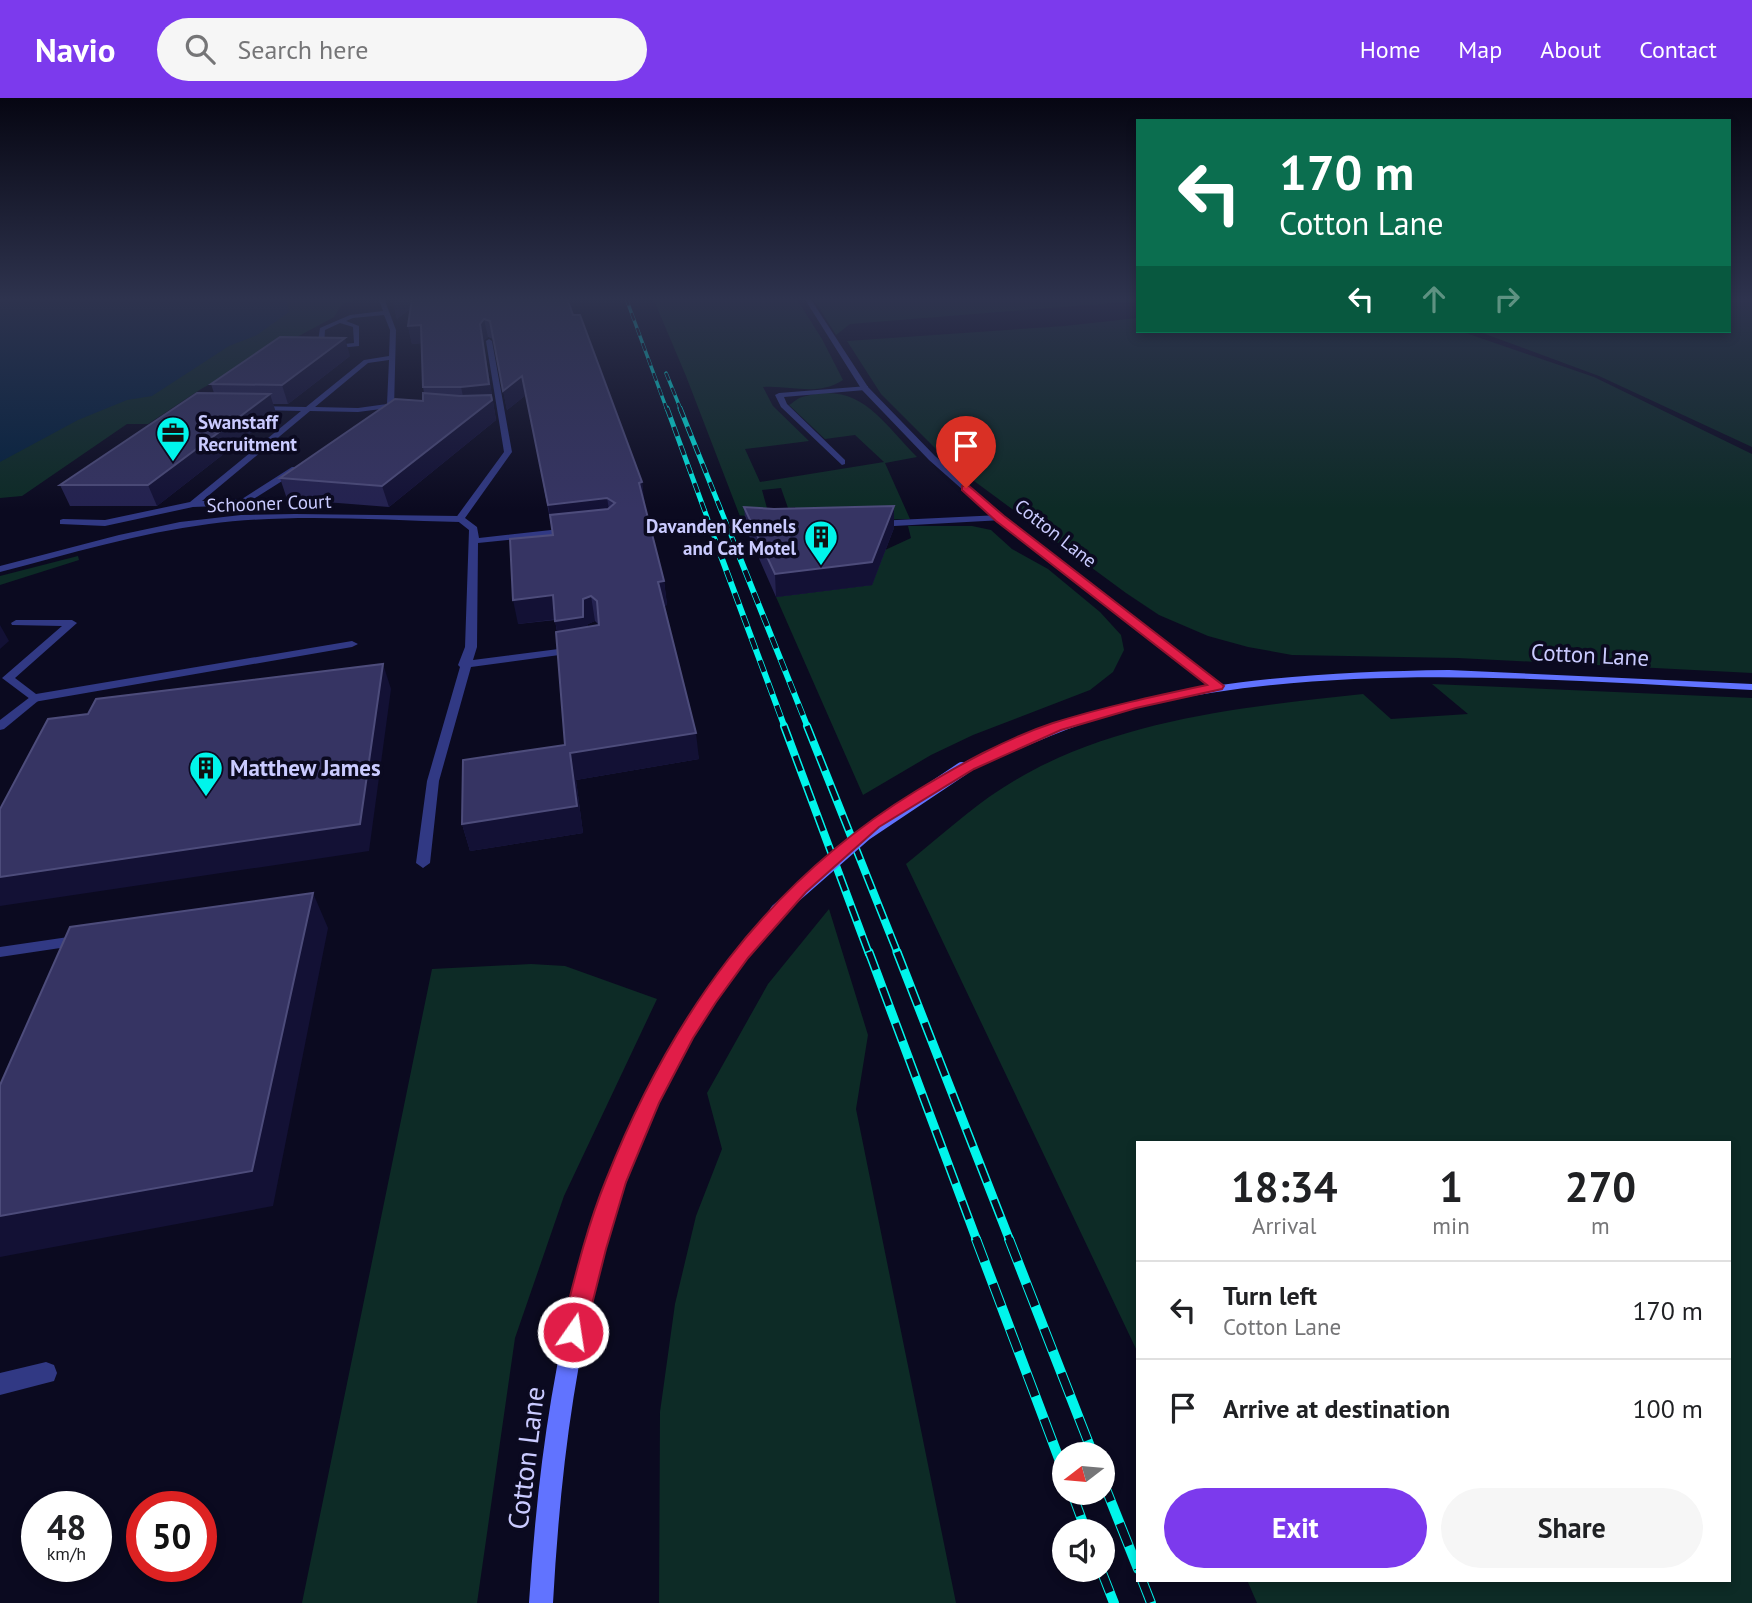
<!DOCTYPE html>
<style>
body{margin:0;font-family:"PT Sans",sans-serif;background:#f6f6f6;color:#202124;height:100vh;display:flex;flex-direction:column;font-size:26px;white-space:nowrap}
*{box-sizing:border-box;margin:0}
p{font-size:23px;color:#757577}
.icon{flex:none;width:38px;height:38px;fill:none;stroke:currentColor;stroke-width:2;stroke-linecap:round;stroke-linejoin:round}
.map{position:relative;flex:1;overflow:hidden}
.drawer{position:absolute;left:1136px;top:1043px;width:595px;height:441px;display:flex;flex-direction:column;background:#fff;border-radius:0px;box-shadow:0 4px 10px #0003}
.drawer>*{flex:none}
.guide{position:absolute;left:1136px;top:21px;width:595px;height:214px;border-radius:0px;box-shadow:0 4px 10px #0003;background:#0b6e4f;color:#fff;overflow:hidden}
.needle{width:46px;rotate:254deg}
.fabs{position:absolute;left:1052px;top:1344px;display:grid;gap:14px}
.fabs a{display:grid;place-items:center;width:63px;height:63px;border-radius:50%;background:#fff;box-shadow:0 4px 10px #0003;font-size:35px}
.speed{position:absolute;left:21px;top:1393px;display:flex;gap:14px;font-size:35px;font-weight:700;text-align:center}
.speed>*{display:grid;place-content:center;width:91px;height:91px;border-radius:50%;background:#fff;box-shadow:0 4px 10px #0003;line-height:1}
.speed small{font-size:18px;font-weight:400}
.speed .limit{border:10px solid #d22;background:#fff;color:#111}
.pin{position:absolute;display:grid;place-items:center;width:60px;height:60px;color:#fff;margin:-72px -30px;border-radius:50% 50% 50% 0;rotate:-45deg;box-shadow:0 0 7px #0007}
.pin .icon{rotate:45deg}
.me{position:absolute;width:77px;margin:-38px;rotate:13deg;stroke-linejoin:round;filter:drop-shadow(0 0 5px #0008)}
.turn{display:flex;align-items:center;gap:24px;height:147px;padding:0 28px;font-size:32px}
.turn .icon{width:91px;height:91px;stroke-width:2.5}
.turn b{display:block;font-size:49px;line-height:60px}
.lanes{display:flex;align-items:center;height:66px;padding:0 28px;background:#0003;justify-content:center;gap:35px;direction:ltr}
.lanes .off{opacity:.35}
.eta{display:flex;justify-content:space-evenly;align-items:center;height:119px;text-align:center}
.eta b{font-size:42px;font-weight:600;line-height:49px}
.action{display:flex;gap:14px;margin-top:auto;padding:14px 28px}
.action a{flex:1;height:80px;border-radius:42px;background:#7c3aed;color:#fff;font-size:28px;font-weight:600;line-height:80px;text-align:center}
.action a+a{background:#f6f6f6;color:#202124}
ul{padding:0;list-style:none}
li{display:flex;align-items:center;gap:21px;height:98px;padding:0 28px;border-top:2px solid #e0e0e0}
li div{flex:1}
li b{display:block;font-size:26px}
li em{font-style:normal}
header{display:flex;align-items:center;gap:42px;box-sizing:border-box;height:98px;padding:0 35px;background:#7c3aed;color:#fff}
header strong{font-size:33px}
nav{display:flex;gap:38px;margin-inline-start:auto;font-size:24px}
.search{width:490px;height:63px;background:#f6f6f6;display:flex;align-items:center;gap:18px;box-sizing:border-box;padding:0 24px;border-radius:38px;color:#757577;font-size:26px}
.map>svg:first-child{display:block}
</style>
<header>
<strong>Navio</strong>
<div class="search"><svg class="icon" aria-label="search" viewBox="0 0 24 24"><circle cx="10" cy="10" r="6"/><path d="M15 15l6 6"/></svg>Search here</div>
<nav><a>Home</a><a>Map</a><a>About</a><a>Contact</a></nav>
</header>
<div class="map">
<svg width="1752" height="1505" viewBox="0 0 1752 1505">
<rect width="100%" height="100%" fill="#0b0a20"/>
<g fill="#0d2b26">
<polygon points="0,200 361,200 342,206 334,219 201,291 148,326 127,326 22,398 0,400"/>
<path d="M653 200H796L822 241 843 282C817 299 791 287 763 289L773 308 809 343 745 351 760 384 884 364 855 337 825 341 789 307C793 305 796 301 802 299 860 282 881 323 917 359L885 365 910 421 799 423 795 409 788 410 781 390 762 392 770 421H741L686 278Z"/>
<polygon points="813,200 1137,200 1138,203 850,226 836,237"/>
<polygon points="1729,200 1752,200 1752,349 1599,278 1477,233 1729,233"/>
<polygon points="1137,220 1138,233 1460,233 1594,279 1752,356 1752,575 1458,560 1292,557 1248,549 1208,538 1159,517 1126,495 951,366 881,296 847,243 1065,228"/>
<polygon points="908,428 972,428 991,432 1012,451 1048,471 1100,514 1121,537 1124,552 1113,574 1090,592 973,637 931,657 863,697 776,499 872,487 885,452 911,440"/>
<polygon points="78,458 79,462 0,487 0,478"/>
<path d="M1432 586 1752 600V1505H1257L1247 1482H1729V1045H1138L1137 1253 906 766C933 744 960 720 989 699 1097 623 1235 610 1363 596L1391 621 1468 616Z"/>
<polygon points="829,811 868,937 856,1011 956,1505 659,1505 660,1314 675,1206 696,1118 722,1051 707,995 768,886"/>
<polygon points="531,866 565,868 657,901 564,1098 515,1240 477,1505 302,1505 432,871"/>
</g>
<polygon fill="#04223f" points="0,200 274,200 287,204 289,214 257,237 229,248 152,298 127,302 78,322 0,364"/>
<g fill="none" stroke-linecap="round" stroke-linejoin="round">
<g fill="#313984" fill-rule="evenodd">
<path d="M378 200H384L396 232 394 310 379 318 375 316 381 311 358 314 310 313 202 403 242 401 292 369H298V373L244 407 193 409 105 428 60 426V422L63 421 105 422 190 404 301 313 256 312 252 310 253 308 306 309 364 262 389 258 390 232 384 217 353 220 346 223 359 228V248L320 252 317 250 320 230 350 217 383 213ZM340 225 353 229 354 245 324 248 325 232ZM389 262 387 306 358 310 315 309 368 265Z"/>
<polygon points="489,241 492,243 512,354 465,420 477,429 479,440 569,430 574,433 569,436 478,445 477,549 473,562 574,549 580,552 574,555 471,569 439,683 430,765 423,770 416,765 427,683 460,569 458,567 465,549 469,432 455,421 504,354 486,243"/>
<polygon points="868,288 868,292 865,292 784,299 787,306 845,362 845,366 842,367 781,309 775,297 779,295"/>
<polygon points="1000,417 1003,418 1003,422 876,429 871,426 876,423"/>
<polygon points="16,522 72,522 77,525 15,580 36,596 352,543 358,546 352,549 34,604 2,580 62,528 12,527 11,525"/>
<polygon points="82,837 87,838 90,842 87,846 0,859 0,849"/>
<polygon points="46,1264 54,1267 57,1275 54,1283 0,1297 0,1275"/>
</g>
<g fill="#313984" fill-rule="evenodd">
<path d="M295 416 460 418 465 421 460 424C377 422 291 415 209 426 138 435 69 456 0 474V468L119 437 180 424 241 417Z"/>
<polygon points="34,596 38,597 38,603 4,631 0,632 0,622"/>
</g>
<polygon fill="#313984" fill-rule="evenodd" points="804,200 810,200 868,289 935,358 1003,418 1221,586 1221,590 1213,590 997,422 929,362 862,292"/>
<g fill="#6173ff" fill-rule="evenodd">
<path d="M1449 572 1752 586V592C1553 582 1352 564 1155 605 1089 619 1028 647 967 674H957L956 671C969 658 996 652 1013 644 1151 584 1300 574 1449 572Z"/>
<path d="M777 808 782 809 784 813 782 817C753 852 724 887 700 927 595 1102 564 1305 553 1505H529C542 1300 577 1090 691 914 715 877 744 843 772 809Z"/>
</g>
<g stroke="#00f5eb" stroke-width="3.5">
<g id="rail-far5">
<polyline points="626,200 667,312"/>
<polyline points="666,275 681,312"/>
</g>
</g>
<g stroke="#00f5eb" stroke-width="5">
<g id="rail-far4">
<polyline points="667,310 719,452"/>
<polyline points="680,310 737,452"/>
</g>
</g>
<g stroke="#00f5eb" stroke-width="6">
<g id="rail-far3">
<polyline points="718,450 785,630"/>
<polyline points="736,450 808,630"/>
</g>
</g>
<g stroke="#00f5eb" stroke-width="8">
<g id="rail-far2">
<polyline points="784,628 869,856"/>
<polyline points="807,628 898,856"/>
</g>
</g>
<g stroke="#00f5eb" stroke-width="9">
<g id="rail-far1">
<polyline points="869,854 977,1143"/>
<polyline points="897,854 1010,1143"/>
</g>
</g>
<g stroke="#00f5eb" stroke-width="10">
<g id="rail">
<polyline points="976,1141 1064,1374"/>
<polyline points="1009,1141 1093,1356"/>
<polyline points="1102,1381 1138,1471"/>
<polyline points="1072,1395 1086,1433"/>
<polyline points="1101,1472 1114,1505"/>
<polyline points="1142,1482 1151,1505"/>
</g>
</g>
<use href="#rail-far5" stroke="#0b0a20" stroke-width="2.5" stroke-dasharray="8" stroke-linecap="butt"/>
<use href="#rail-far4" stroke="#0b0a20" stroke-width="3.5" stroke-dasharray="10" stroke-linecap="butt"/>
<use href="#rail-far3" stroke="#0b0a20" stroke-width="4.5" stroke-dasharray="12" stroke-linecap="butt"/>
<use href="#rail-far2" stroke="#0b0a20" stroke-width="5" stroke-dasharray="16" stroke-linecap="butt"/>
<use href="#rail-far1" stroke="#0b0a20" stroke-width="6" stroke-dasharray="19" stroke-linecap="butt"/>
<use href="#rail" stroke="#0b0a20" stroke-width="8" stroke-dasharray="24" stroke-linecap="butt"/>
<polyline stroke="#6173ff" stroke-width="14" points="777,813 865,736 962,671"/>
</g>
<g fill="#242250" fill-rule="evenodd">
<path d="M393 204 573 217 642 384 644 406 664 483 667 507 664 508 699 661 576 682 583 735 470 753 462 726 565 647 557 534 555 522 518 526 553 437 526 297 507 312 493 241 488 239 483 243 496 322 389 409 287 401 280 380 423 303 424 295 423 289 421 245 412 246 408 228 410 211 397 221ZM595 523 599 527 588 529V526Z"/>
<polygon points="350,258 288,306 273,306 276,315 157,408 70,408 60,387 214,295 211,286"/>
<polygon points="894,408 894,430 872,487 776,499 746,431 744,409 774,411"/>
</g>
<g fill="#131135">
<polygon points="398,200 416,200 417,205 397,221 393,204"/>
<polygon points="484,221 488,239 483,243 496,322 389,409 382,388 465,308 461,289 480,226"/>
<polygon points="421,227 425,245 412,246 408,228"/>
<polygon points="345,240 350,258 288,306 282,287"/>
<polygon points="522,278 526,297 507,312 503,293"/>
<polygon points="270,296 276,315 157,408 148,387"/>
<polygon points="642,384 645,406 642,407 639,385"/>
<polygon points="607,400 611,422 552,429 548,407"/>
<polygon points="894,408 894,430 872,487 776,499 775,476"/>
<polygon points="664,483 667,507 661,508 658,484"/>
<polygon points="553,497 558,521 518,526 513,502"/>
<polygon points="591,498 595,523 588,526 587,544 560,547 555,523 583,501"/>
<polygon points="0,527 9,543 0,551"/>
<polygon points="383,566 391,591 369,753 0,808 0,779"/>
<polygon points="696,635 699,661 576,682 583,735 470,753 462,726 570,655"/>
<polygon points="313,795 328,830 273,1108 0,1159 0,1118"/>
</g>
<g fill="#363463" stroke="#4d4c7b" stroke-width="2">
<polygon points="412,200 567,200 573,217 580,217 642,384 639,385 664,483 658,484 696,635 570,655 577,708 462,726 463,662 565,647 556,534 599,527 597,503 591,498 583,501 583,519 555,523 553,497 513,502 510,441 553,437 550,417 608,411 615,405 607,400 548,407 522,278 503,293 490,223 484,221 480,226 489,286 461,289 423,289 421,227 408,228"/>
<polygon points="280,239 345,240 282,287 211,286"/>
<polygon points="197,295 270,296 148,387 60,387"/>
<polygon points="423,295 460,298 491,297 492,302 382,388 280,380 395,301 423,303"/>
<polygon points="894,408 872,464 775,476 744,409 774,411"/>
<polygon points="383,566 360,726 0,779 0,711 48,621 88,616 96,601"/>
<polygon points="313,795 252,1073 0,1118 0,987 70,829"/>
</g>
<linearGradient id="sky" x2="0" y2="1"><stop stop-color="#060612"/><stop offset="0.49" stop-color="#2e334e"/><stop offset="1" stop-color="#2e334e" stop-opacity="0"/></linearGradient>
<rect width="1752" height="411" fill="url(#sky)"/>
<path fill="#e11d48" stroke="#92132f" stroke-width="2" d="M962 388H969L1004 418 1224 588 1222 591 1136 610 1061 632 974 671 879 729 806 794 748 860 716 904 693 940 659 1005 626 1084 606 1151 585 1234 581 1242 573 1246 564 1242 561 1234C574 1183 586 1131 606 1082 670 920 765 785 916 693 959 667 1005 641 1053 625 1104 609 1155 598 1207 587L996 423 962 392Z"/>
<defs>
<g id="office-pin" transform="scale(1.75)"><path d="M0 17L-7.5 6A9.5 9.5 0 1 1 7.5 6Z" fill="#00f5eb" stroke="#0b0a20"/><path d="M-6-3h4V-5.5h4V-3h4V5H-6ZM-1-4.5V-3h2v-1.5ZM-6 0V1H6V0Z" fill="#111"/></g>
<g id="building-pin" transform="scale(1.75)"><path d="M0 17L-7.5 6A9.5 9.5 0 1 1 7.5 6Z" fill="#00f5eb" stroke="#0b0a20"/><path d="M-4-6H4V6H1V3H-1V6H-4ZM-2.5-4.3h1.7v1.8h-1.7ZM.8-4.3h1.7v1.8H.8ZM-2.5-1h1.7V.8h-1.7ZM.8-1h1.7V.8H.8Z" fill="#111"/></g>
</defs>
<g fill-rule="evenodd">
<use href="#office-pin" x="173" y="335"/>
<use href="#building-pin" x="821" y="439"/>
<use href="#building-pin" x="206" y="670"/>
</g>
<g text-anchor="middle" stroke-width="7" stroke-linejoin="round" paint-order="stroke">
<g font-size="19" font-weight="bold" fill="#cacbff" stroke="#0b0a20" text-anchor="start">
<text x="198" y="331">Swanstaff<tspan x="198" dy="22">Recruitment</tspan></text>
<text x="796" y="435" text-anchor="end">Davanden Kennels<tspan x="796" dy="22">and Cat Motel</tspan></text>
</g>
<g font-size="19" fill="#cacbff" stroke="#0b0a20">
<text transform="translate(269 405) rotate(-2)" y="7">Schooner Court</text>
<text transform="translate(1056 435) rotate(38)" y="7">Cotton Lane</text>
</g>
<g font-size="23" fill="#cacbff" stroke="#0b0a20">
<text transform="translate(1590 557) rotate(3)" y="8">Cotton Lane</text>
</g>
<g font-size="23" font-weight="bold" fill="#cacbff" stroke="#0b0a20" text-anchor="start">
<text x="230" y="678">Matthew James</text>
</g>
<g font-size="28" fill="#cacbff" stroke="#0b0a20">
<text transform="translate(526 1360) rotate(-83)" y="10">Cotton Lane</text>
</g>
</g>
</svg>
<div class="fabs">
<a><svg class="needle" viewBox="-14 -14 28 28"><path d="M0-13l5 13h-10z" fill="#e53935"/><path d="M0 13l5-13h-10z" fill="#757577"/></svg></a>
<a><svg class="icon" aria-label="sound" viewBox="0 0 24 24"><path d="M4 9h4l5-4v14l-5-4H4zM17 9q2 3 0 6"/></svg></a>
</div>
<div class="speed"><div>48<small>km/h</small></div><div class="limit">50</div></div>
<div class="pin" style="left:966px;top:390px;background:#d93025"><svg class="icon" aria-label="arrive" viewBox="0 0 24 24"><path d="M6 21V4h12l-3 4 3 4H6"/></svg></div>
<svg class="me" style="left:573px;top:1234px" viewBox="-20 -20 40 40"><circle r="17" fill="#e11d48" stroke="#fff" stroke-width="3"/><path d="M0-11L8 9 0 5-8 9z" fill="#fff"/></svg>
<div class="guide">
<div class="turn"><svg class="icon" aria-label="left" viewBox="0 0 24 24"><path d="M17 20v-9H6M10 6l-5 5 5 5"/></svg><div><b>170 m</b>Cotton Lane</div></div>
<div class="lanes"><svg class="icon" aria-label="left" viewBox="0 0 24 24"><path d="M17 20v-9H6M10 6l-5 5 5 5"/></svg><svg class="icon off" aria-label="ahead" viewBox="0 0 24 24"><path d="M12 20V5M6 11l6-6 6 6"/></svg><svg class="icon off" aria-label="right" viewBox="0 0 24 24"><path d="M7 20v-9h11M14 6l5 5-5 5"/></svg></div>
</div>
<section class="drawer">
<div class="eta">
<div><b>18:34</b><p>Arrival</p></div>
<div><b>1</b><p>min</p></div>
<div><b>270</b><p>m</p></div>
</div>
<ul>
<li><svg class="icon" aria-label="left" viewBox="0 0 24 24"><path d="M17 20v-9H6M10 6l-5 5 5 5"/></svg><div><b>Turn left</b><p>Cotton Lane</p></div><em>170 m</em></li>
<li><svg class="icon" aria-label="arrive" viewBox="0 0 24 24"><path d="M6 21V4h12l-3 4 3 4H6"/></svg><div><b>Arrive at destination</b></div><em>100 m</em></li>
</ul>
<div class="action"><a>Exit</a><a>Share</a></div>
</section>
</div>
